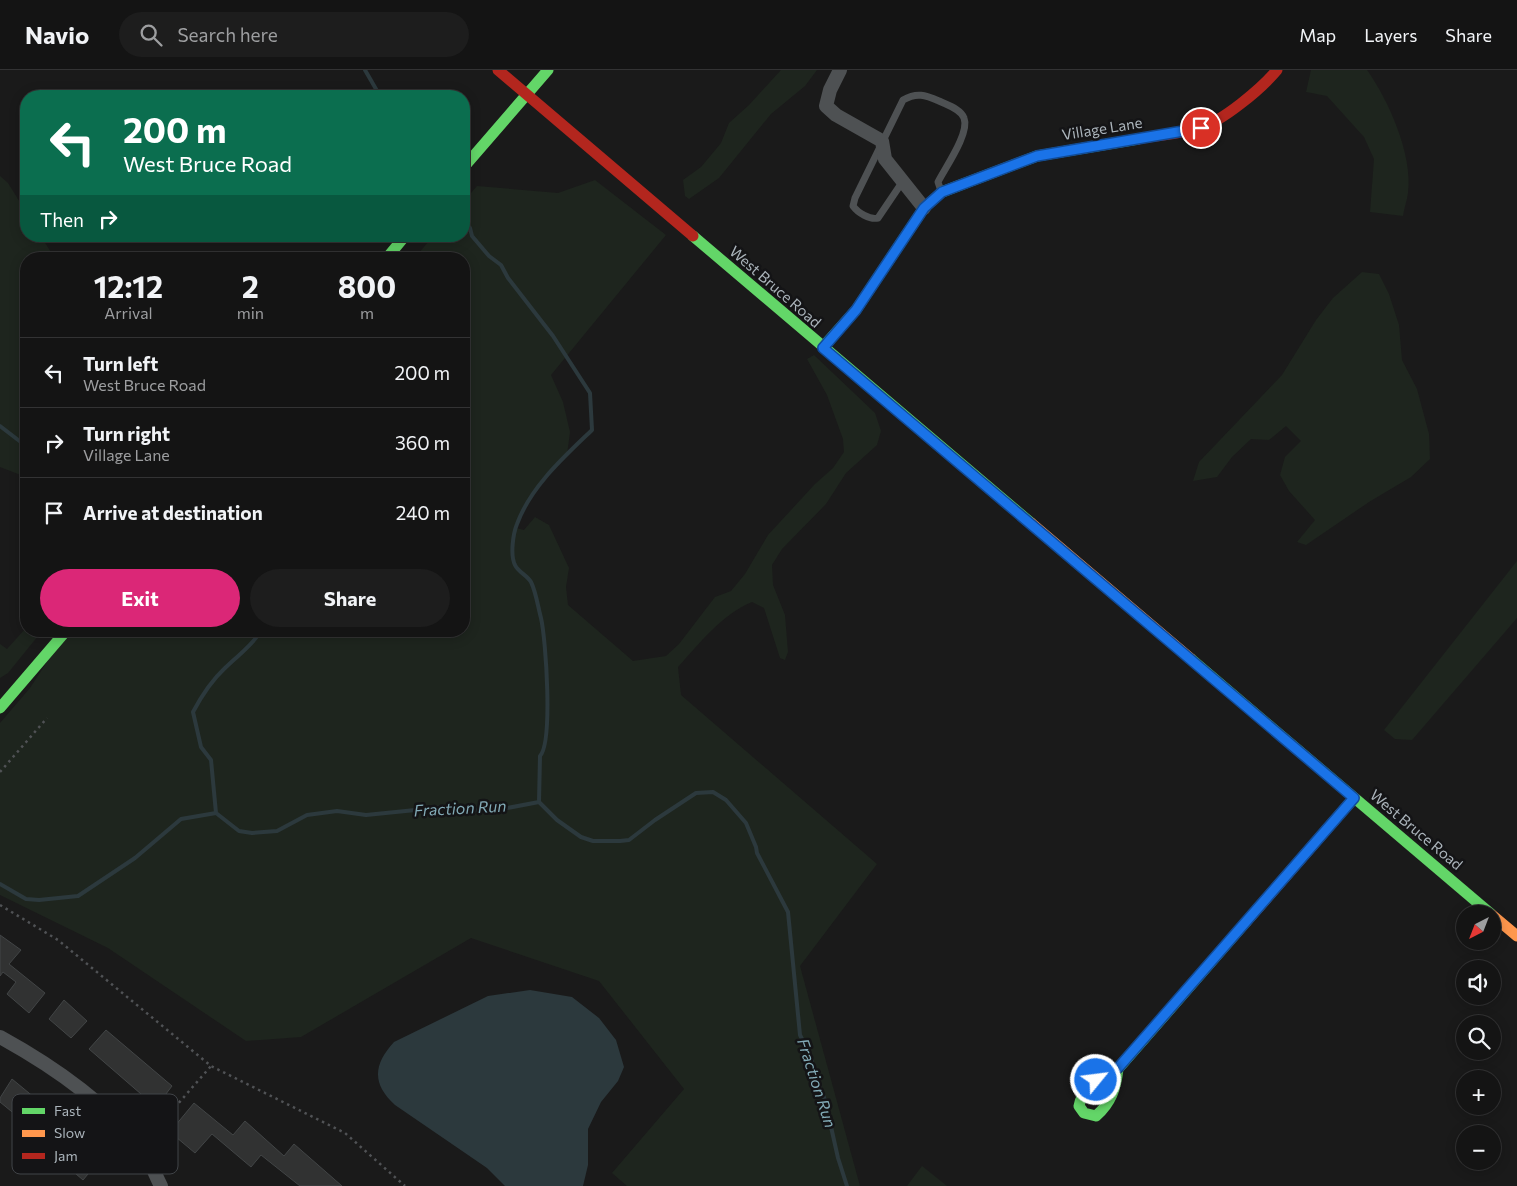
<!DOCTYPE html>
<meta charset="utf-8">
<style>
body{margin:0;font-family:Commissioner,sans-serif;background:#1d1d1d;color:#f1f3f6;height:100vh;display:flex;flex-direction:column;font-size:19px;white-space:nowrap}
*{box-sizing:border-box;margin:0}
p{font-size:16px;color:#9d9ea0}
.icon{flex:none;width:28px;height:28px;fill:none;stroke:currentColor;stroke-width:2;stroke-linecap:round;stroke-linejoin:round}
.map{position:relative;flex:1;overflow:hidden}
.sheet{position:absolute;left:20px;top:182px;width:450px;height:385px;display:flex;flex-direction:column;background:#141414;border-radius:20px;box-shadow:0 2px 12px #0003,0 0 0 1px #333334}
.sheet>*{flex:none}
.guide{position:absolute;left:20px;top:20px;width:450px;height:152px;border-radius:20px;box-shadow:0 2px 12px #0003,0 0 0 1px #333334;background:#0b6e4f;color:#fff;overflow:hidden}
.needle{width:32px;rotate:222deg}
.fabs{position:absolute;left:1456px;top:835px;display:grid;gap:10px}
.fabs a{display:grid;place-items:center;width:45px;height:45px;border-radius:50%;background:#141414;box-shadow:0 2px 12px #0003,0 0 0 1px #333334;font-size:25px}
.pin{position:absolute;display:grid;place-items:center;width:42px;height:42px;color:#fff;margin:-21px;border:2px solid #fff;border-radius:50%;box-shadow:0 1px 5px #0007}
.me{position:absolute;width:55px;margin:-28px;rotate:61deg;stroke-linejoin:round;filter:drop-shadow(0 0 4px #0008)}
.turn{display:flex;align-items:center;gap:18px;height:105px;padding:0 20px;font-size:22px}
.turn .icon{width:65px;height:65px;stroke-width:2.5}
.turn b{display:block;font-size:35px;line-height:42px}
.then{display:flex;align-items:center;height:48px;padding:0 20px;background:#0003;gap:10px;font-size:19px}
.eta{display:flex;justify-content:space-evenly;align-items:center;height:85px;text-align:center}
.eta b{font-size:30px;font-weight:700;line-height:35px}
.button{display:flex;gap:10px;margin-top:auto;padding:10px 20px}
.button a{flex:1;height:58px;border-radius:30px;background:#db2777;color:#fff;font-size:20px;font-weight:700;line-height:58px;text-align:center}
.button a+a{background:#1d1d1d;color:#f1f3f6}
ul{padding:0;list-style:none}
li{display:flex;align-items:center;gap:15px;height:70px;padding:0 20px;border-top:1px solid #333334}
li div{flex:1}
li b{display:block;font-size:19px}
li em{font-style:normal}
header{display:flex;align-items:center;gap:30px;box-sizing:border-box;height:70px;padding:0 25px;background:#141414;border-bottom:1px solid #333334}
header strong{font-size:24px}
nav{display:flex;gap:28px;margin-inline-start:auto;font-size:18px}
.search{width:350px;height:45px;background:#1d1d1d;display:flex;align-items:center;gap:12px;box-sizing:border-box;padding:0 18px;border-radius:28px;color:#9d9ea0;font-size:19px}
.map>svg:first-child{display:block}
</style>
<header>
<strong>Navio</strong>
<div class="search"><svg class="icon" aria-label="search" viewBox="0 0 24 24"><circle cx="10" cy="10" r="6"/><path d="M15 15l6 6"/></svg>Search here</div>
<nav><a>Map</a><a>Layers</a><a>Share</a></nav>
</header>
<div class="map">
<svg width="1517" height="1116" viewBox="0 0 1517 1116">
<rect width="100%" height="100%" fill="#1a1a1a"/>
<g fill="#1e251e">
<polygon points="781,0 817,0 805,16 771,44 719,108 689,129 685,126 683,110 701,97 721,73 729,53 749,35"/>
<path d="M1311 0H1367C1389 31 1413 85 1408 123 1407 131 1404 138 1403 146L1370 142 1374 89 1364 67 1327 26 1306 22Z"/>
<polygon points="0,106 8,113 26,142 26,166 41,166 55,189 26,189 26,407 0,397"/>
<path d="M595 110 666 165 551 305 563 332 570 362 567 385 555 396 530 429 516 458 524 460 535 447 549 455 569 498 566 517 568 535 633 591 666 586 679 574 715 527 731 521 745 504 768 465 815 414 833 398 844 382 843 369 827 325 807 289 814 285 875 343 881 361 877 375 846 403 826 434 782 479 772 495 773 515 785 545 788 582 785 590 780 588 764 538 752 532C721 545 700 573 678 597L681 625 877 794 800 896 860 1116H627L612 1103 684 1019 599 911 471 868 301 967 246 971 108 878 0 825V653L30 618 67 561H464V189H414L433 166H464V131L477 116 558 123Z"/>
<polygon points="1362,202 1379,204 1389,224 1399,255 1402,290 1417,319 1429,364 1430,389 1411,407 1369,432 1306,475 1297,472 1315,450 1289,421 1280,405 1285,387 1301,371 1286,356 1269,370 1251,369 1232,387 1217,407 1193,411 1199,392 1282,305 1316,250 1333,228"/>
<polygon points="1517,491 1517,548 1412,670 1395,669 1384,660"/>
<polygon points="26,558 26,561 42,561 8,603 0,608 0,574 7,579"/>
<polygon points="922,1096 947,1116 907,1116"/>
</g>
<path fill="#2c393d" d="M530 920 572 927 599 948 616 970 624 997 618 1011 601 1032 588 1059V1095L583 1116H505L487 1098 395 1035C372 1014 373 995 394 972L488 926Z"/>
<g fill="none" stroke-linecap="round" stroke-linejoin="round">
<g stroke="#2c393d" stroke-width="4">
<polyline points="365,0 380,26"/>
<path d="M464 152 470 158 472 166 489 186 501 195 508 208 553 266 590 323 592 360C564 387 531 416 517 454 513 464 510 485 515 495 518 502 527 505 531 512 536 522 538 537 541 548 546 570 553 672 540 686L539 732"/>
<polyline points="0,356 26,376"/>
<path d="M261 561C251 577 238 585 225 598 211 611 202 625 193 642L201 677 211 690 216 743 239 761 252 763 277 761 307 745 337 741 366 745 445 737 467 741 502 739 539 732"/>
<polyline points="539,732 557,750 581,767 593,771 620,771 629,770 655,750 696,723 713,722 726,730 746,753 756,777 757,783 788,842 800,965 811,987 814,1004 825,1030 838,1088 847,1116"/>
<polyline points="0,814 26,829 39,830 78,826 135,788 181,749 216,743"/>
</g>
</g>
<g fill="#313232" stroke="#424546">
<polygon points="0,865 21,880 9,894 45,923 29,943 7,924 16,912 3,902 0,906"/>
<polygon points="64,930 87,951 71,968 49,949"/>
<polygon points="106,960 172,1016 156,1037 89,979"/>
<polygon points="12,1009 35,1028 33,1030 77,1070 79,1067 103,1086 83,1110 24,1059 28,1055 0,1032 0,1028"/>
<polygon points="194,1033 233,1065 245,1051 284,1086 294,1074 342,1116 300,1116 261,1085 251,1097 212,1064 195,1083 170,1062"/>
</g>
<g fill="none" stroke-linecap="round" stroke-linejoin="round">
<g stroke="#505255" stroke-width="2.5" stroke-dasharray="2.5 4" stroke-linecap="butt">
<polyline points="0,702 47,648"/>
<polyline points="0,835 58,870 211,996 345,1063 405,1116"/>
<polyline points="149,1067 211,996"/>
</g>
<path stroke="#4e5153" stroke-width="7" d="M903 111 878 148C870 150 858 143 853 136L855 128 903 30C917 22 925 25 939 31 947 35 961 39 964 48 970 63 945 98 938 112L941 121"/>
<g stroke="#4e5153" stroke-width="14">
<polyline points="840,0 830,20 826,36 836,45 882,71 885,89 924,138"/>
<path d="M0 967C51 995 102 1030 139 1075 149 1086 154 1103 161 1116"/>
</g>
<g stroke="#63d668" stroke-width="11">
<polyline points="464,97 548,0"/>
<polyline points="693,166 1031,453"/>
<polyline points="386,189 405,166"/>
<polyline points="823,277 856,240 924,138 942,122 1037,86 1138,69"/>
<polyline points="1191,589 1491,844"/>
<polyline points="0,638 66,561"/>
<path d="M1118 999C1116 1018 1111 1033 1096 1046L1084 1043 1079 1036C1082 1017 1102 1006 1118 999L1246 852"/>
</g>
<g stroke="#ff974d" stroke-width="11">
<polyline points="1031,453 1191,589"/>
<polyline points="1492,845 1517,866"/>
<polyline points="1246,852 1354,728"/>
</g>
<g stroke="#b3261e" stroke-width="11">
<polyline points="498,0 693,166"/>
<path d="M1138 69C1158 65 1180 64 1199 58 1222 52 1262 18 1277 0"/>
</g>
</g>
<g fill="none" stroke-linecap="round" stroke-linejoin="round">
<g stroke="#114b97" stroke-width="12">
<polyline id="route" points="1096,1010 1118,998 1354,728 823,278 856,240 924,138 942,122 1037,86 1201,58"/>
</g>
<use href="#route" stroke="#1a73e8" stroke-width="9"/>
</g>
<g text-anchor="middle" stroke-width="5" stroke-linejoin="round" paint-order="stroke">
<g font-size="15" fill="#abb4bb" stroke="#141416">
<text transform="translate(1102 59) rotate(-9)" y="5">Village Lane</text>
<text transform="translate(775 217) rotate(41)" y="5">West Bruce Road</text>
<text transform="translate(1416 760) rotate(40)" y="5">West Bruce Road</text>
</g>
<g font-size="16" font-style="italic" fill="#82aab6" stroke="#141416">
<text transform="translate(460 738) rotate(-3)" y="6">Fraction Run</text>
<text transform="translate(817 1013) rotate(72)" y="6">Fraction Run</text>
</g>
</g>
<rect x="12" y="1024" width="166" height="80" rx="8" fill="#141416" stroke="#414448" stroke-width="1"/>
<rect x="22" y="1038" width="23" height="6" fill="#63d668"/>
<rect x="22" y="1060" width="23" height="7" fill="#ff974d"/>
<rect x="22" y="1083" width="23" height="6" fill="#b3261e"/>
<g font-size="14" fill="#abb4bb">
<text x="54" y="1046">Fast</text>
<text x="54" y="1068">Slow</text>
<text x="54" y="1091">Jam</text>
</g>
</svg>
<div class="fabs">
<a><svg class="needle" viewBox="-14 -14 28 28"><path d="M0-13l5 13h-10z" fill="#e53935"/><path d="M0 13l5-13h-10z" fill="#9d9ea0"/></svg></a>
<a><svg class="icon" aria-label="sound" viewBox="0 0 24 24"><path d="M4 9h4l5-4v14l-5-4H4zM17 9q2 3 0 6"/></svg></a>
<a><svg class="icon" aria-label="search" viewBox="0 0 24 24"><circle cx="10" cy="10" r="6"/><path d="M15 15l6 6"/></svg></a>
<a>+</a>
<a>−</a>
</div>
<div class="pin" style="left:1201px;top:58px;background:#d93025"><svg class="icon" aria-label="arrive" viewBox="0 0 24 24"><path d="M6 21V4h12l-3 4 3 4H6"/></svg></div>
<svg class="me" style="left:1096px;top:1010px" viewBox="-20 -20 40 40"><circle r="17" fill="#1a73e8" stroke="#fff" stroke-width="3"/><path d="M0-11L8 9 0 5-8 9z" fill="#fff"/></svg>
<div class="guide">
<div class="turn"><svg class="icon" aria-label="left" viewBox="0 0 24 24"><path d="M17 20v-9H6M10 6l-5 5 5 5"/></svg><div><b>200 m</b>West Bruce Road</div></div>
<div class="then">Then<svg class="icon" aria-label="right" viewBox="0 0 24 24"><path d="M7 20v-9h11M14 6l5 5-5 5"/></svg></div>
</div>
<section class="sheet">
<div class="eta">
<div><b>12:12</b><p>Arrival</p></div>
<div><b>2</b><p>min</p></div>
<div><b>800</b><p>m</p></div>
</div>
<ul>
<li><svg class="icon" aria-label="left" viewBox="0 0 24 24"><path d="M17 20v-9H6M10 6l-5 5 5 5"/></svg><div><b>Turn left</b><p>West Bruce Road</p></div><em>200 m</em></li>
<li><svg class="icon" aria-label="right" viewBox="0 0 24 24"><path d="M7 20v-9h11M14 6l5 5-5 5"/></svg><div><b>Turn right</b><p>Village Lane</p></div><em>360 m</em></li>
<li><svg class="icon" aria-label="arrive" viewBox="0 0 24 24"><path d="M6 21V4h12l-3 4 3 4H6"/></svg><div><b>Arrive at destination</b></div><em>240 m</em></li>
</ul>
<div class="button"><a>Exit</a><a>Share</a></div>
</section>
</div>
